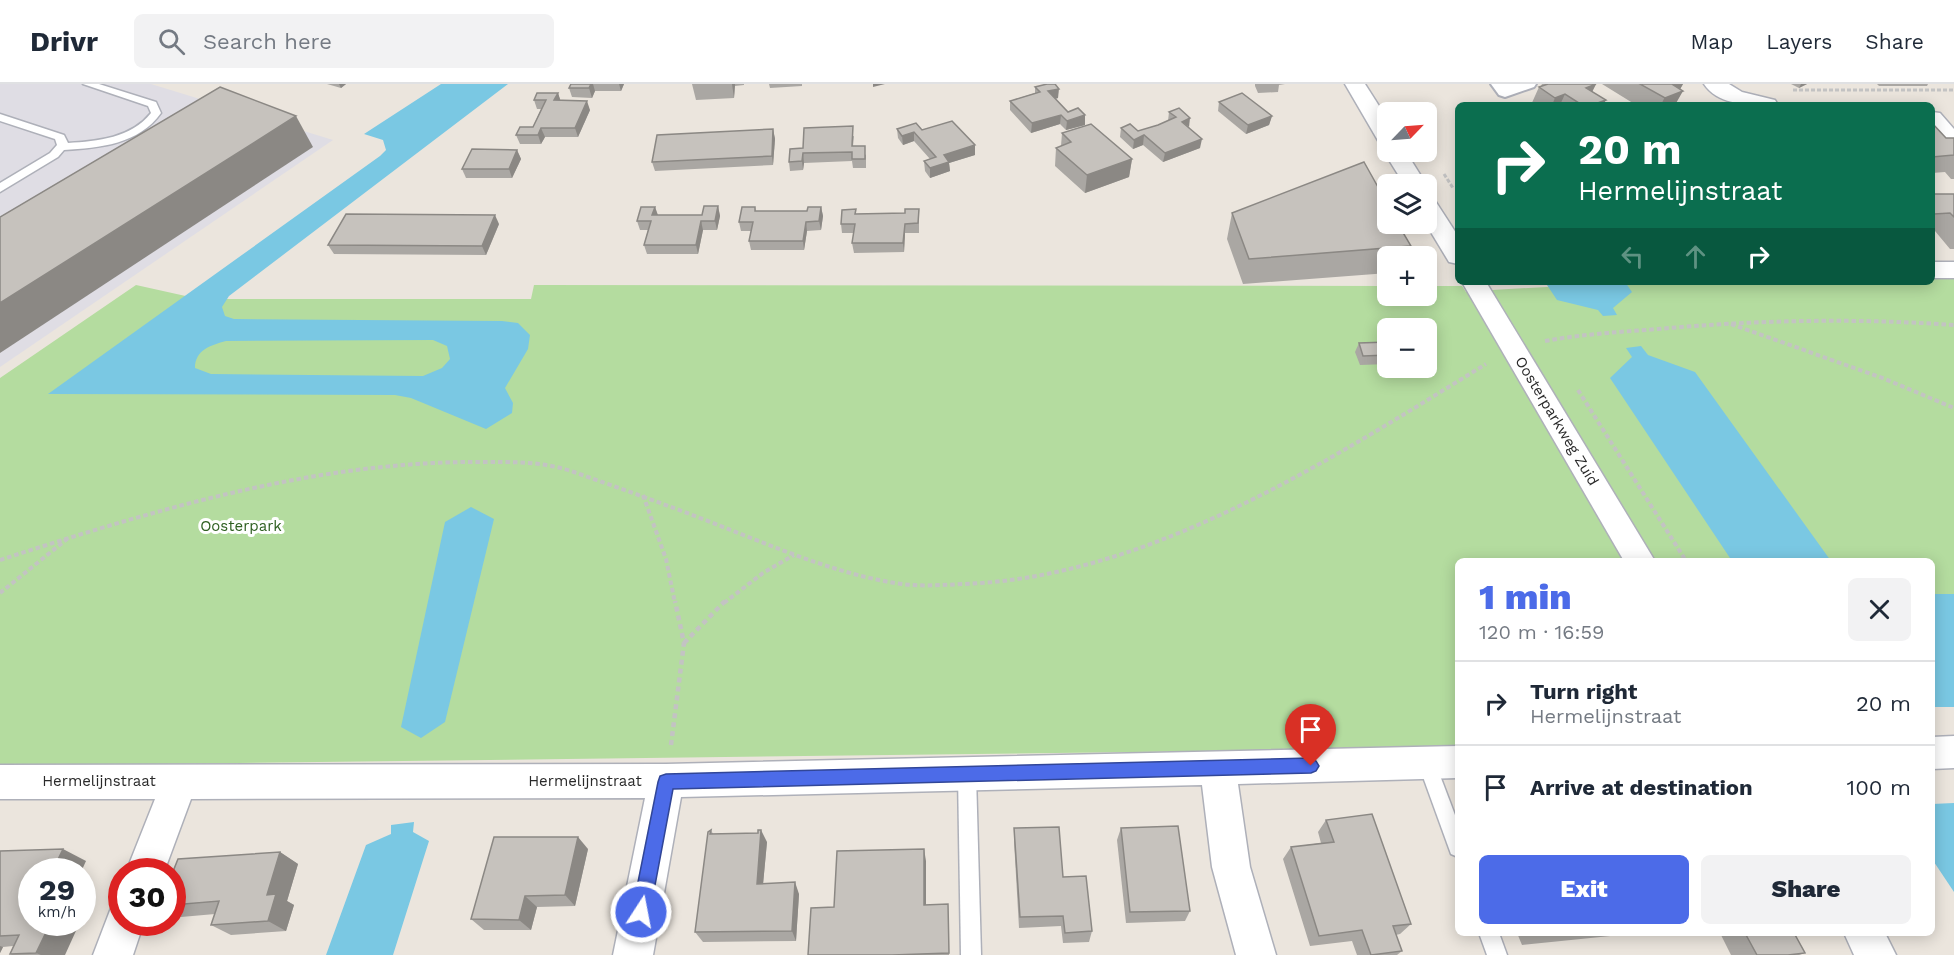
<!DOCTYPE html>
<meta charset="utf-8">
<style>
body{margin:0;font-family:"Work Sans",sans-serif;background:#f2f2f3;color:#1f2937;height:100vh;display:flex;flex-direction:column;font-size:22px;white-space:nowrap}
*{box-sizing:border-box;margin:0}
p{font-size:20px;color:#747a83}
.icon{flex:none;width:33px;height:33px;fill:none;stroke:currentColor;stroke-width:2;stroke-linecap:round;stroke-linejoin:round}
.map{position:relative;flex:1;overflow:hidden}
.drawer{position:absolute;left:1455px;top:474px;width:480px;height:378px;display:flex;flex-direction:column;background:#fff;border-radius:9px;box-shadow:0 3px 15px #0003}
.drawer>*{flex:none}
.top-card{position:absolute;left:1455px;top:18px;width:480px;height:183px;border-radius:9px;box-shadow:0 3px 15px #0003;background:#0b6e4f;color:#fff;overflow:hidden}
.needle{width:39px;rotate:65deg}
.buttons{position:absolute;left:1377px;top:18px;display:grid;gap:12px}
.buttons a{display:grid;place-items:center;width:60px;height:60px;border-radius:9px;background:#fff;box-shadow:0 3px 15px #0003;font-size:30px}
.speed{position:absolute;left:18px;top:774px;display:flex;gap:12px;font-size:30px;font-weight:700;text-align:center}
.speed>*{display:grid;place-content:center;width:78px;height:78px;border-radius:50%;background:#fff;box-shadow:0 3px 15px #0003;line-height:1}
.speed small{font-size:15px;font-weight:400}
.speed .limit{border:9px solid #d22;background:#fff;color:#111}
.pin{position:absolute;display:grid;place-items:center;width:51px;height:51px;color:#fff;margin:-62px -26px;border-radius:50% 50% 50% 0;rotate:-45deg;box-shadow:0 0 6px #0007}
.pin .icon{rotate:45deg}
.me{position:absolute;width:66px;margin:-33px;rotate:11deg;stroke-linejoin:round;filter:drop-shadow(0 0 4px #0008)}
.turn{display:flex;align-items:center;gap:21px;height:126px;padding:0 24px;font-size:27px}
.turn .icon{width:78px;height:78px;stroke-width:2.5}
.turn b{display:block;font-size:42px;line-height:51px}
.lanes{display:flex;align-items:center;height:57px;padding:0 24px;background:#0003;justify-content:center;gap:30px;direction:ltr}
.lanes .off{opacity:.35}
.round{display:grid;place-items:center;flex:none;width:63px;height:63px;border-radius:9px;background:#f2f2f3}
.headline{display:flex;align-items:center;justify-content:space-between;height:102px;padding:0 24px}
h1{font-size:36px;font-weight:800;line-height:45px;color:#4c6be8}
.action{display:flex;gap:12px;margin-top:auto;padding:12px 24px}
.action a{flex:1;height:69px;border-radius:9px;background:#4c6be8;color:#fff;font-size:24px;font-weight:800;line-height:69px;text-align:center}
.action a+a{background:#f2f2f3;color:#1f2937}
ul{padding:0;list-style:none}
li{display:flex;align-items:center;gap:18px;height:84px;padding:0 24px;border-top:2px solid #e0e1e3}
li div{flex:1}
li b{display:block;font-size:22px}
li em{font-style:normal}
header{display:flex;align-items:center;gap:36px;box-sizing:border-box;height:84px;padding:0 30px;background:#fff;border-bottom:2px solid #e0e1e3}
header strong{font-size:28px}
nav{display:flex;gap:33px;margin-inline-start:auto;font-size:21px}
.search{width:420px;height:54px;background:#f2f2f3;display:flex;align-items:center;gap:15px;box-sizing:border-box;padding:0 21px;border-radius:9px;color:#747a83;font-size:22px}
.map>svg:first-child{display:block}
</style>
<header>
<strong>Drivr</strong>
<div class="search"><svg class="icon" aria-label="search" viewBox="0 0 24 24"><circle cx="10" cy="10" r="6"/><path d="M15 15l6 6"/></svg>Search here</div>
<nav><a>Map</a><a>Layers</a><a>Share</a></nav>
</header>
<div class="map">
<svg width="1954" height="871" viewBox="0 0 1954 871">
<rect width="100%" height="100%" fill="#ebe5dd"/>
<polygon fill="#dfdde4" points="0,0 151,0 333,56 0,283"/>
<path fill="#b4dc9f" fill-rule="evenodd" d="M1932 195H1954V614H1932V477H1458V664L0 682V294L136 201 199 215H531L534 201 1387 202 1388 212H1426L1427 202H1462L1466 208C1621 196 1777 198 1932 198ZM1388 244H1426V284H1388Z"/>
<g fill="#7ac8e3" fill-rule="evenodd">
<path d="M441 0H508L229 212 222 223 225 232 234 235 502 237 518 239 530 251 528 265 505 304 513 319 512 329 486 345 411 314 395 311 48 310 380 72 386 66 383 56 364 50ZM433 256 447 262 450 275 442 284 423 292 211 290 195 284C195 266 211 261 226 257Z"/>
<polygon points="1545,198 1625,198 1632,208 1613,224 1617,231 1603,232 1598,226 1557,216"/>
<polygon points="1641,262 1648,271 1695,288 1831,477 1732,477 1610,294 1632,273 1626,264"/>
<polygon points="471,423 494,435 445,638 421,654 401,643 445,438"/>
<rect x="1932" y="510" width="22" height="113"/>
<polygon points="1954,719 1954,808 1932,775 1932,720"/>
<polygon points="414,738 413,748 429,757 393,871 326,871 366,761 391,750 391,741"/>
</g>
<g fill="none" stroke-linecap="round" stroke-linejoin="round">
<g stroke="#aeb0b9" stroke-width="3">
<g id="service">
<path d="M83 0H99L156 18 161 29C139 60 100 64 64 66L58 73 0 108V99L50 69 57 61 55 55 0 37V30L64 51 68 59C98 57 131 54 151 29L148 22Z"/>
<polygon points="1427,671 1433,673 1458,739 1458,773 1451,770 1418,679 1421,673"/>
<polygon points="967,683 973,685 976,691 981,871 961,871 958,691 961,685"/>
<polygon points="1479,849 1499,849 1507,871 1487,871"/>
</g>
</g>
<g stroke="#aeb0b9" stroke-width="4">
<polygon id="pedestrian" points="1491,0 1536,0 1534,3 1505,13 1499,11"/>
</g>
<g stroke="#aeb0b9" stroke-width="3">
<g id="minor">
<polygon points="1345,0 1365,0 1388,36 1388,61 1380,60"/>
<path d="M1704 0H1729L1742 8 1775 16 1778 21C1753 21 1719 23 1704 0Z"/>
<polygon points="1932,28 1940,29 1954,45 1954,65 1946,63 1932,47"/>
<polygon points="1387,63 1388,68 1406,68 1426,100 1404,100 1384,68"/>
<polygon points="1426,113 1434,115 1458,152 1458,180 1449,178 1426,140"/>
<rect x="1932" y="178" width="22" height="16"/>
<polygon points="1462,198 1486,198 1655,477 1624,477"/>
<polygon points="1954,652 1954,684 1932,685 1932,653"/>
<polygon points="1458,662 1458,694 1238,700 1250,783 1276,871 1236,871 1212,783 1202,701 681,713 653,871 613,871 645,714 191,715 164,788 126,788 155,715 0,715 0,681 666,680"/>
<polygon points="122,820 122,838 144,838 133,871 93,871 111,824"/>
<polygon points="1844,849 1885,849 1896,871 1854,871"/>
</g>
</g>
<g stroke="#c3c3c3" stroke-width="3" stroke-dasharray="4 2" stroke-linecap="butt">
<polyline points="1793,6 1954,6"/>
<polyline points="1444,90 1453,104"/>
</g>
<g stroke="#c3c3c3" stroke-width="4" stroke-dasharray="4.5 3" stroke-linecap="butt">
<polyline points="1731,240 1885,295 1954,324"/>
<path d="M1545 257C1583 250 1620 248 1658 245 1757 236 1855 234 1954 241"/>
<polyline points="1578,306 1686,477"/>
<polyline points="643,411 666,475 675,519"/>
<path d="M0 476C154 426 316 377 480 378 513 378 542 377 574 388 622 405 670 422 718 441 775 463 834 489 895 499 918 503 941 501 964 500 1151 493 1331 375 1486 280"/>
<polyline points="0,509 67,455"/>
<polyline points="724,519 763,489 794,471"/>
</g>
<g stroke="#c3c3c3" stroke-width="4.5" stroke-dasharray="5 4" stroke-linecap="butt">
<polyline points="684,559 725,517"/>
<polyline points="671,661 684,559 675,517"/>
</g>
<use href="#service" fill="#fff" fill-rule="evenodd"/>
<use href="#pedestrian" fill="#fff" fill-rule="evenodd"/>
<use href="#minor" fill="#fff" fill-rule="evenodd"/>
</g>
<g fill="#aaa7a3">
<polygon points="327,0 346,0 341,4"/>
<polygon points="571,0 624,0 621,7 595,7 592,14 572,13 569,4"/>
<polygon points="692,0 744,0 744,1 735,2 734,14 696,16"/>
<polygon points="769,0 802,0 802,2 770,4"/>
<polygon points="1255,0 1285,0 1279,1 1278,8 1258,9 1255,2"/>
<polygon points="1542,0 1596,0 1592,8 1603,21 1531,21 1539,3 1541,2"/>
<polygon points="1602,0 1683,0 1680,5 1675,21 1636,21"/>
<polygon points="1791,0 1807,0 1799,4"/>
<polygon points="1877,0 1928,0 1927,2 1879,2"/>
<polygon points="1035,3 1058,14 1055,15 1068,28 1085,31 1085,41 1066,46 1060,40 1031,49 1010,26 1010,17 1035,9"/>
<polygon points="558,9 560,16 590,26 578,53 545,53 541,60 520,60 516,51 533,43 541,25 537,25 534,16"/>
<polygon points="1219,18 1272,32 1269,41 1246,50 1218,27"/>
<polygon points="1169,28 1189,43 1200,64 1163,78 1143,61 1133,65 1120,53 1121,44 1138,47 1158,41 1168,37"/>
<polygon points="1932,39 1946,54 1954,54 1954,95 1951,95 1945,88 1932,89"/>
<polygon points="773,45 775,55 773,81 655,87 652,78"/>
<polygon points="897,45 922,46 975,71 949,79 950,87 930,94 925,87 924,77 930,75 914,57 903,61 898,54"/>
<polygon points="1062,49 1132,75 1129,93 1085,109 1055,82 1056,64 1061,62"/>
<polygon points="854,52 853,62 866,71 866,84 853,84 852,77 804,79 803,86 790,87 789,78 803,64"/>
<polygon points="517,66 521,75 512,94 466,94 462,85"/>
<polygon points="1932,110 1954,110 1954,165 1950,165 1935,147 1932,147"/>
<polygon points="718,122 720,132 717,146 703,146 698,170 647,170 644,161 648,146 640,146 637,137 655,123 658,131 702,131"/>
<polygon points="755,123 756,127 807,127 821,123 823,132 821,146 807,147 804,166 751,166 749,157 751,147 741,147 739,138"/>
<polygon points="919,125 919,149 905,149 904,168 854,169 852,159 854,149 842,149 841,140 856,130 905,129"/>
<polygon points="1232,129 1411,162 1407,172 1388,172 1388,189 1243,200 1227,155"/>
<polygon points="499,140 486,171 334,170 328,161"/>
<polygon points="1388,258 1388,280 1360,281 1355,268 1359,259"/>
<polygon points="1326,736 1411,840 1400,850 1396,851 1402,867 1397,871 1357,871 1352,857 1310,862 1283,775 1291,763 1321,759 1318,748"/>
<polygon points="1014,744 1063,793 1092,847 1089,858 1063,859 1061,842 1019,844 1014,757"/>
<polygon points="1121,744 1190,827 1185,837 1126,839 1117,756"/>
<polygon points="711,746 713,750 767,758 763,800 799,810 796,857 703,858 695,848"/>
<polygon points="588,765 575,822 537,823 531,846 484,846 471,835"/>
<polygon points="0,767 86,777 32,788 65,871 12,871 10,870 13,862 3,863 0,869"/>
<polygon points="280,768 298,780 287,817 294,821 286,847 231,851 211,841 215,830 181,833 172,828 172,790"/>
<polygon points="926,777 926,821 948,820 949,871 808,871 834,823"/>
<polygon points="1517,849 1640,849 1522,861"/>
<polygon points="1720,849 1794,849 1805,869 1799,871 1731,871"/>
</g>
<g fill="#8b8884">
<polygon points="339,0 346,0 341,4"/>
<polygon points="591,0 593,0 595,7 592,14 589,4"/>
<polygon points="619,0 624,0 621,7"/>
<polygon points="732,0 735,0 734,14"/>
<polygon points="873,0 885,0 873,3"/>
<polygon points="1596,0 1587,18 1586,4"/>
<polygon points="1671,0 1683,0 1678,9 1683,7 1675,21 1661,21"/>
<polygon points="1801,0 1807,0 1799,4"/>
<polygon points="1059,5 1058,14 1047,17 1048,7"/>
<polygon points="558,9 561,18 554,16"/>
<polygon points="1565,10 1560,21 1552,21 1555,14"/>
<polygon points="1606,16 1603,21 1592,21"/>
<polygon points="587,17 590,26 578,53 575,44"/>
<polygon points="1061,31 1060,40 1031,49 1032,39"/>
<polygon points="1085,31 1085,41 1066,46 1067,37"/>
<polygon points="296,32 313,63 0,269 0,219"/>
<polygon points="1272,32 1269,41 1246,50 1248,41"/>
<polygon points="1190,34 1189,43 1182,38"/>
<polygon points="541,44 545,53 541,60 538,51"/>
<polygon points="773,45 775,55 773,81 772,72"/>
<polygon points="914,48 914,57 903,61 902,52"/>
<polygon points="1144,51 1143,61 1133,65 1134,56"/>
<polygon points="1202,55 1200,64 1163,78 1165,69"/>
<polygon points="975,61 975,71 949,79 950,87 930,94 930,84 944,71"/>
<polygon points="517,66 521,75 512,94 509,85"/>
<polygon points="803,69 804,79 803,86 802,77"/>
<polygon points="1132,75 1129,93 1085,109 1087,91"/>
<polygon points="718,122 720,132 717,146 715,137"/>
<polygon points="655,123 658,132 652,131"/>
<polygon points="821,123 823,132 821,146 819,137"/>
<polygon points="495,131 499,140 486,171 482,162"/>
<polygon points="701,137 703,146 698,170 696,161"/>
<polygon points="806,138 807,147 804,166 803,157"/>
<polygon points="905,140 905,149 904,168 903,159"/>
<polygon points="761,746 767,758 762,811 757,800"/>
<polygon points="578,753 588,765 575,822 565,811"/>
<polygon points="63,765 86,777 81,788 52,788"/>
<polygon points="924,765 926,777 926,832 924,821"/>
<polygon points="280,768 298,780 287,817 294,821 286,847 268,837 267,811"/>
<polygon points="795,798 799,810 796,857 792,847"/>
<polygon points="525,812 537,823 531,846 519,836"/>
<polygon points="51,838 80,838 65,871 41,871 36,869"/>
<polygon points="0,862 3,863 0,869"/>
</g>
<g fill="#c6c2bd" stroke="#8b8884" stroke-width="1.5">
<polygon points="571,0 591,0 589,4 569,4"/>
<polygon points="1047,0 1055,0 1059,5 1048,7 1068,28 1078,24 1085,31 1067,37 1061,31 1032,39 1010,17 1040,8 1035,3"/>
<polygon points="1548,0 1596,0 1586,4 1606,16 1592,21 1582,21 1565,10 1555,14 1539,3"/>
<polygon points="1640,0 1672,0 1683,7 1665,14"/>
<polygon points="220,3 296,32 0,219 0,133"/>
<polygon points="537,9 558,9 554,16 587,17 575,44 541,44 538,51 516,51 520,43 533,43 546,16 534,16"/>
<polygon points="1242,9 1272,32 1248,41 1219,18"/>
<polygon points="1179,24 1190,34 1182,38 1202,55 1165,69 1144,51 1134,56 1121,44 1130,40 1138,47 1158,41 1176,33 1169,28"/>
<polygon points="952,37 975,61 944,71 949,78 930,84 924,77 936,73 914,48 902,52 897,45 916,39 922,46"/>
<polygon points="1932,39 1946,54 1954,54 1954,71 1932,73"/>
<polygon points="1091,40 1132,75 1087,91 1056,64 1071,58 1062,49"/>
<polygon points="853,42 852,62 865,62 865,75 852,75 852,68 803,69 802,77 789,78 790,65 803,64 804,44"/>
<polygon points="773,45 772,72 652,78 657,51"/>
<polygon points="472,65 517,66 509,85 462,85"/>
<polygon points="1364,78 1388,121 1388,140 1398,140 1411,162 1249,175 1232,129"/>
<polygon points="1932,110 1954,110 1954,133 1950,129 1934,130 1932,128"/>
<polygon points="704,122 718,122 715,137 701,137 696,161 644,161 651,137 637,137 641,123 655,123 652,131 702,131"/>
<polygon points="742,123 755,123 755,127 807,127 808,123 821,123 819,137 806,138 803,157 749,157 753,138 739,138"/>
<polygon points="856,125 855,130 905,129 905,125 919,125 918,139 905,140 903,159 852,159 855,140 841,140 842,126"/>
<polygon points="346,130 495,131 482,162 328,161"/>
<polygon points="1388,258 1388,271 1363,272 1359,259"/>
<polygon points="1372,730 1411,840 1393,842 1402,867 1371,871 1362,846 1319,852 1291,763 1334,758 1326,736"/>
<polygon points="1178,742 1190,827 1130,828 1121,744"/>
<polygon points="1059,743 1063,793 1086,792 1092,847 1065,849 1063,832 1020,833 1014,744"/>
<polygon points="711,746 710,750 758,749 758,746 761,746 757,800 795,798 792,847 695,848 708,748"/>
<polygon points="494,753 578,753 565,811 525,812 519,836 471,835"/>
<polygon points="63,765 52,788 32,788 32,838 51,838 36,869 10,870 19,851 0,852 0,767"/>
<polygon points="924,765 924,821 948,820 949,869 892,871 808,871 811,824 834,823 837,767"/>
<polygon points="280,768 267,811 276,810 268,837 211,841 219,817 172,821 172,790 178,775"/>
<polygon points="1536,849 1558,849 1537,851"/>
<polygon points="1745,849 1794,849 1805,869 1788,871 1757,871"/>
</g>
<polygon fill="#4c6be8" stroke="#314697" stroke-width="1.5" points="1311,674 1316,677 1319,682 1316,687 1311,689 673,705 650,828 647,834 641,836 635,834 632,828 658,698 660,692 666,690"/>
<g text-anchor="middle" stroke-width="6" stroke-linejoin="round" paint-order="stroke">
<g font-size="15" fill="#2a2a2a" stroke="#fff">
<text transform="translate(1557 337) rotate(59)" y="5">Oosterparkweg Zuid</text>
<text x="99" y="702">Hermelijnstraat</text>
<text x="585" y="702">Hermelijnstraat</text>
</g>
<g font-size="15" fill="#2f6021" stroke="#fff">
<text x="241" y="447">Oosterpark</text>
</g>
</g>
</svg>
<div class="buttons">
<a><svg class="needle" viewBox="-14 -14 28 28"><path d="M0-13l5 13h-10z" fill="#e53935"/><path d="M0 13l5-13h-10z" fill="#747a83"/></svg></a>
<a><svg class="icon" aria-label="layers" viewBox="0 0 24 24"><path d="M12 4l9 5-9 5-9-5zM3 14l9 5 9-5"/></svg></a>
<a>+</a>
<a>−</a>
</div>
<div class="speed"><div>29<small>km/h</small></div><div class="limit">30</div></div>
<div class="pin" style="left:1311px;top:682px;background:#d93025"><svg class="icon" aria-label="arrive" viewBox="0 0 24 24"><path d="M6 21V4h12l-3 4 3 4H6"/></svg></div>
<svg class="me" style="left:641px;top:828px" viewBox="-20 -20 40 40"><circle r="17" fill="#4c6be8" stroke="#fff" stroke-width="3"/><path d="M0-11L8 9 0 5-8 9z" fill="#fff"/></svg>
<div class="top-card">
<div class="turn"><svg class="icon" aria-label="right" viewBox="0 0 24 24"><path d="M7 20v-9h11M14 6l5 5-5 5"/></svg><div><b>20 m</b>Hermelijnstraat</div></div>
<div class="lanes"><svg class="icon off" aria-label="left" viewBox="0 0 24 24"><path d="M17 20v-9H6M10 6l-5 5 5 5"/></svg><svg class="icon off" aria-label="ahead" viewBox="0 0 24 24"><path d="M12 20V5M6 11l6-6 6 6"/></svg><svg class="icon" aria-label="right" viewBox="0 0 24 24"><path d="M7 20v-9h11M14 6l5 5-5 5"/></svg></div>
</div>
<section class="drawer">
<div class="headline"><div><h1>1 min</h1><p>120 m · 16:59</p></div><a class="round"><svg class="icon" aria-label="close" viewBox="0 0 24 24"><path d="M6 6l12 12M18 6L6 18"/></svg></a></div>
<ul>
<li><svg class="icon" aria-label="right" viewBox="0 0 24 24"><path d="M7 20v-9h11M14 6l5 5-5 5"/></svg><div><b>Turn right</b><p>Hermelijnstraat</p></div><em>20 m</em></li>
<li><svg class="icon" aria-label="arrive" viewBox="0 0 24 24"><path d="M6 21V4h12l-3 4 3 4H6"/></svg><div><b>Arrive at destination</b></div><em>100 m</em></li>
</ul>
<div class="action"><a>Exit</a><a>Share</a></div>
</section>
</div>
